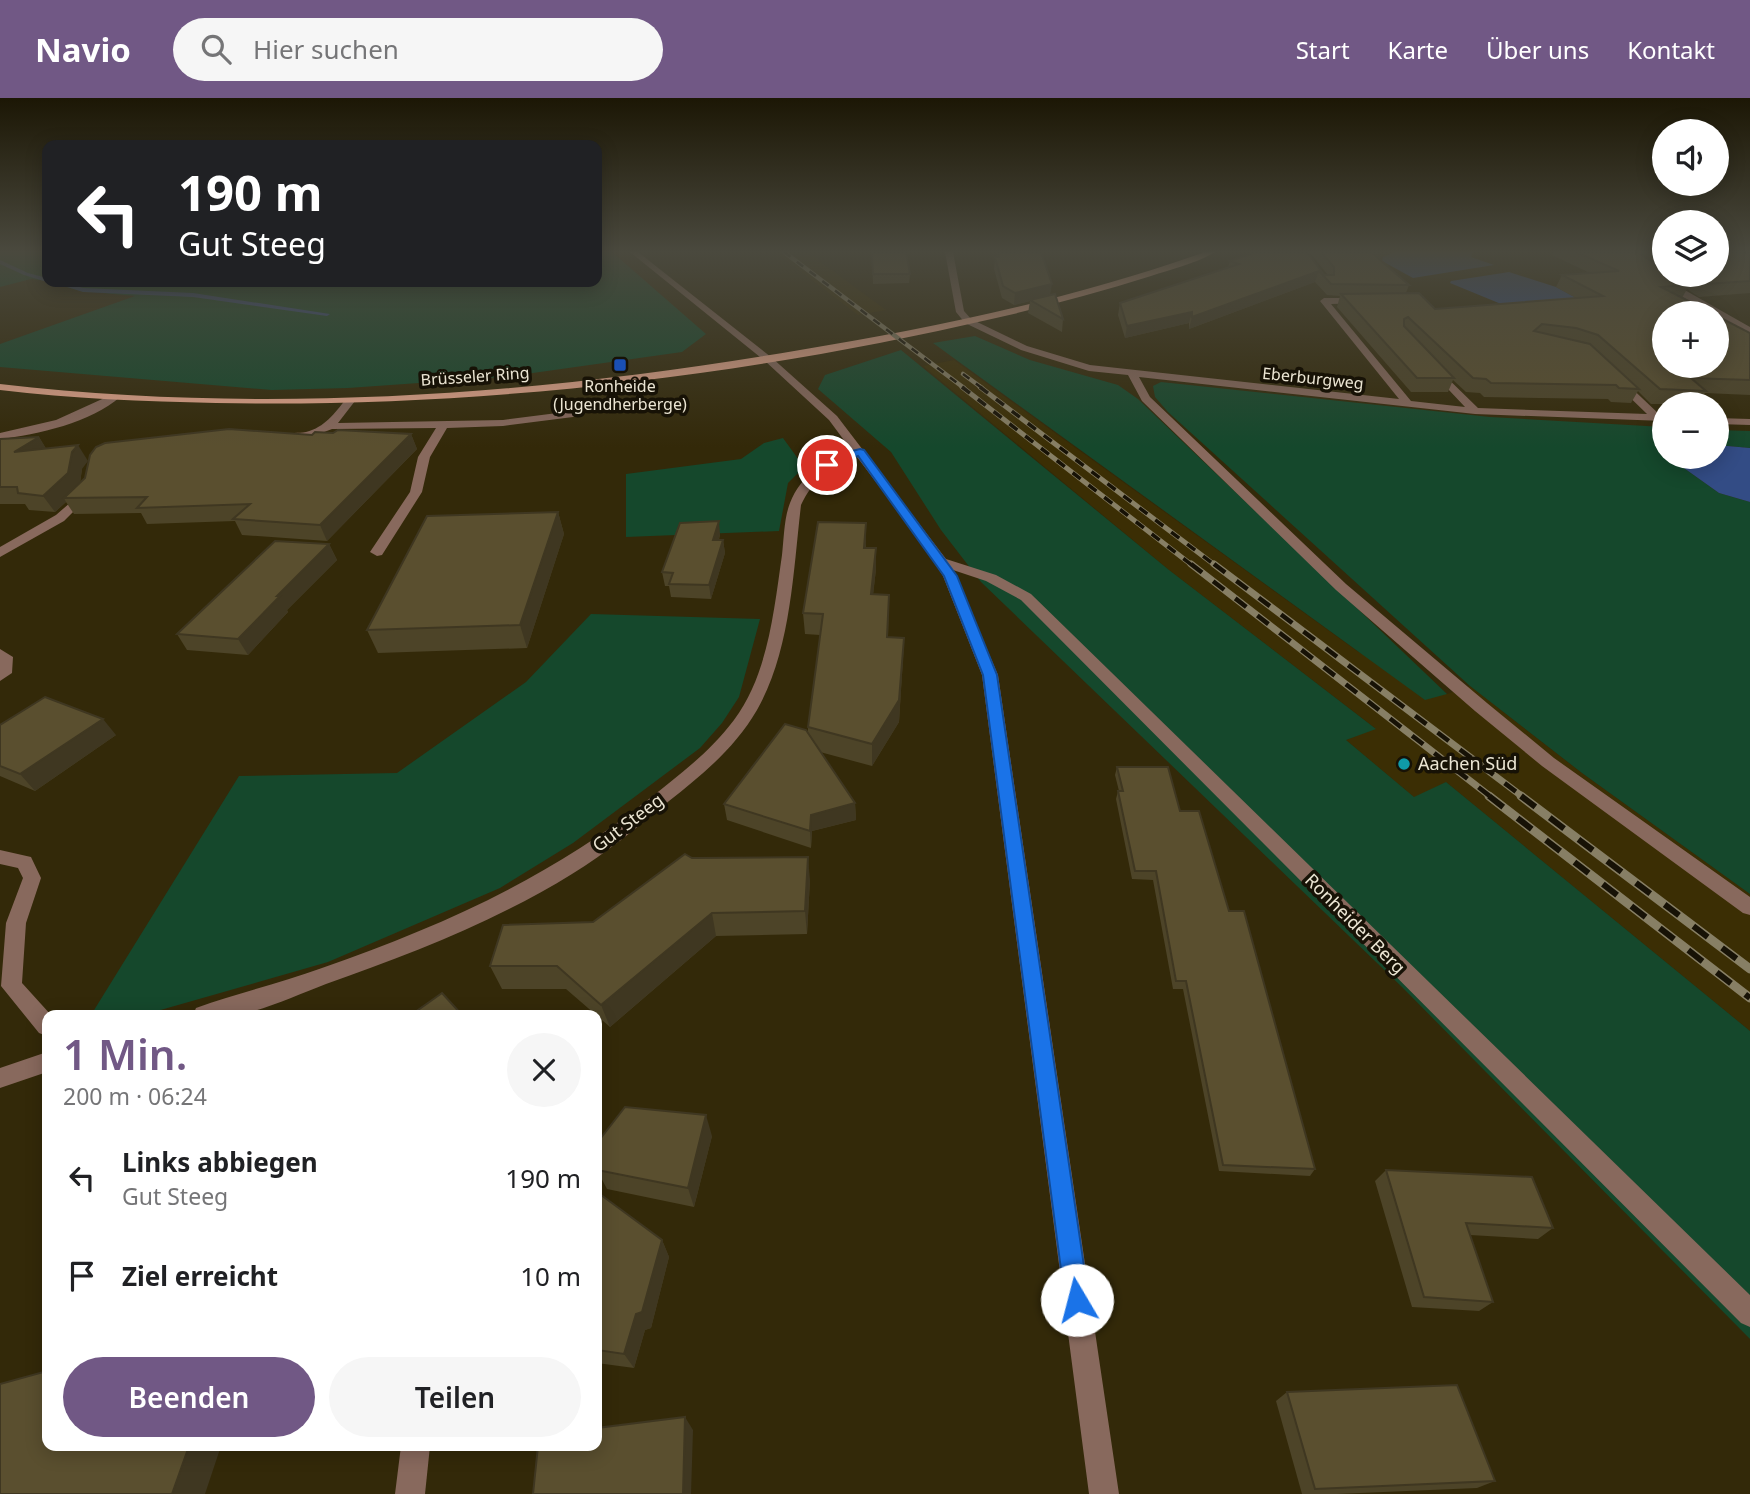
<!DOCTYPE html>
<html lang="de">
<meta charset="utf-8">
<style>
body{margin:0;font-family:"Noto Sans",sans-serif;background:#f6f6f6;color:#202124;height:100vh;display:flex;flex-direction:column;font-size:26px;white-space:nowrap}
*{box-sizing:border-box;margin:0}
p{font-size:23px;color:#757577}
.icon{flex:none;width:38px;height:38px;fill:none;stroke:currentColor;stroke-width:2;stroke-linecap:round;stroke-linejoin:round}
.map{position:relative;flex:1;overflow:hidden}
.side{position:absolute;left:42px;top:912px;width:560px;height:441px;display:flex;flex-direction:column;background:#fff;border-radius:14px;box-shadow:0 4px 18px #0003}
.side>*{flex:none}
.hud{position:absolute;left:42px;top:42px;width:560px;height:147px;border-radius:14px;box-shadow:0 4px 18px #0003;background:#202124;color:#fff;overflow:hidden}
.tools{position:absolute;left:1652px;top:21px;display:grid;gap:14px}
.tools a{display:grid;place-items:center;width:77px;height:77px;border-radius:50%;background:#fff;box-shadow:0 4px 18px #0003;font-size:35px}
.pin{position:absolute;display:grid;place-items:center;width:60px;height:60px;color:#fff;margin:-30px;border:4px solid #fff;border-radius:50%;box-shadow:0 2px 7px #0007}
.me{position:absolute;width:77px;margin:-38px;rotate:352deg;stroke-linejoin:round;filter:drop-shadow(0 0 5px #0008)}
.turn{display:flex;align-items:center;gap:24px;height:147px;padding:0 21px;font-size:32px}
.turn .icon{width:91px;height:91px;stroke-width:2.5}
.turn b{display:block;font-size:49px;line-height:60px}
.round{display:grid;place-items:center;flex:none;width:74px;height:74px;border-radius:37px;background:#f6f6f6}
.summary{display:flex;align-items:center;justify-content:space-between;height:119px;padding:0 21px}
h1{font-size:42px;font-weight:600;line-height:52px;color:#715885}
.button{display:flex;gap:14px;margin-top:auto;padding:14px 21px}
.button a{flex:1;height:80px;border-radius:42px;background:#715885;color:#fff;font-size:28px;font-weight:600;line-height:80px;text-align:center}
.button a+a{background:#f6f6f6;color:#202124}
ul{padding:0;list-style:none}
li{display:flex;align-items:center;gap:21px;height:98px;padding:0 21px}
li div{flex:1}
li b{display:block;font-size:26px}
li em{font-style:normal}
header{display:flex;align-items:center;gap:42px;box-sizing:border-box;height:98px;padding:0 35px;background:#715885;color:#fff}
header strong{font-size:33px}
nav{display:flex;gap:38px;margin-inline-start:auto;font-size:24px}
.search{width:490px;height:63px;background:#f6f6f6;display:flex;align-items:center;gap:18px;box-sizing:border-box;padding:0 24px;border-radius:38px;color:#757577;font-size:26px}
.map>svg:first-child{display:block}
</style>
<header>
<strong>Navio</strong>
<div class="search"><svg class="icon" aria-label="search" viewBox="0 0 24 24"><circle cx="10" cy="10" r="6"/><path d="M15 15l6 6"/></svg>Hier suchen</div>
<nav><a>Start</a><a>Karte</a><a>Über uns</a><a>Kontakt</a></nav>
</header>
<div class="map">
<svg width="1750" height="1396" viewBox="0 0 1750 1396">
<rect width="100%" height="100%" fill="#332909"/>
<g fill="#3b2e04">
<polygon points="775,154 807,154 886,212 858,217"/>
<polygon points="954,262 1357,553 1447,596 1470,588 1582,675 1750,796 1750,933 1446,684 1415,700 1346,642 1375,630 1169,472 923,268"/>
</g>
<g fill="#15482c">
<polygon points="0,154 47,154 47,183 31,181 0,189"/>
<polygon points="597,154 612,154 706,236 682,254 504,279 348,290 272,292 0,269 0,246 135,198 80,193 50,184 597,184"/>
<polygon points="975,238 1030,262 1118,287 1138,301 1447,596 1425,602 933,245"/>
<polygon points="901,252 1169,472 1376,631 1346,642 1414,699 1446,684 1750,933 1750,1241 1402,889 981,484 941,432 891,354 818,291 825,277"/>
<polygon points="1161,284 1490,319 1664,329 1664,359 1674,359 1674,363 1719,395 1750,404 1750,796 1582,675 1470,588 1168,314 1155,299 1153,288"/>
<polygon points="1717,332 1750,333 1750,350 1717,347"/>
<polygon points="783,340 804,369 788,385 779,433 626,439 626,376 741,361 764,345"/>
<polygon points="591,516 760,521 739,599 722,625 700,650 573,745 500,790 328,864 143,917 91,917 239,678 397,675 526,584"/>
</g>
<g fill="#334c85">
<polygon points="1380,154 1473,154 1471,159 1494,167 1413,180 1382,163 1383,158"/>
<polygon points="1509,174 1556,189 1591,208 1506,208 1450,185 1451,183"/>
<polygon points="1717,347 1750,350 1750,404 1719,395 1674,363 1674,359 1717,359"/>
</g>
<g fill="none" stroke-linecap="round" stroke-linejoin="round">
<g fill="#334c85" fill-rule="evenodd">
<polygon points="0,162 28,175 47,180 47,184 24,177 0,166"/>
<polygon points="52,184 61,184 83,190 193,195 330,216 327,218 193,199 83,194"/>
</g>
<g fill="#88695d" fill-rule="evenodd">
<path d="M630 154H638L771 259 837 318 946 461 996 477 1031 496 1750 1197V1229L1741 1225 1021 502 986 483 953 472 998 577 1119 1396H1089L982 577 943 478 921 443 857 359C830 367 813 382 801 407 793 475 791 552 757 612 735 650 702 677 669 703 638 729 606 755 572 776 496 823 409 857 326 886 297 897 266 912 236 917 222 919 207 917 193 917L196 910C238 895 281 885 322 870 442 828 549 780 649 701 679 677 710 654 734 622 768 577 774 512 782 457 784 440 784 420 790 405 801 377 825 361 852 353L829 322 765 263Z"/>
<polygon points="945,154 953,154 964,213 971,221 1027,248 1090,267 1399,301 1320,203 1324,200 1361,200 1365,203 1364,205 1331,206 1411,303 1465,309 1432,274 1431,272 1436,269 1478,310 1647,316 1614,284 1623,282 1660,317 1664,317 1664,323 1475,316 1139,279 1150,299 1346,486 1487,605 1554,660 1750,799 1750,817 1743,815 1542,668 1475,613 1336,492 1142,303 1128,277 1089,273 1021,252 965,225 956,214"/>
<polygon points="1661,182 1667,182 1750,229 1750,236 1717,219 1717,215 1709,215 1661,186"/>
<path d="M111 297 120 299C92 324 37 337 0 341V335L56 322Z"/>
<path d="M350 300 355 303 338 325 503 322 573 313 578 316 573 319 503 328 447 330 430 359 422 394 382 457 377 458 370 454 410 394 418 359 436 330 332 331 306 341H289L283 338C291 333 298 336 306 334 325 329 334 316 346 301Z"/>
<polygon points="1717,320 1750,321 1750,327 1717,326"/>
<polygon points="86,391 92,395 64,423 0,459 0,449 56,417"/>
<polygon points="0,551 13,559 12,575 0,583"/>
<polygon points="0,752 31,759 41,780 26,825 22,885 51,917 47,917 47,938 39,935 1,888 6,825 23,780 18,770 0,766"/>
<polygon points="47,954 47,974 0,990 0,970"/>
<polygon points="401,1348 430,1348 425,1396 395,1396"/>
</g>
<path fill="#e7a78d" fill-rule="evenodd" d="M1205 154H1215C1197 165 1172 171 1151 178 1100 194 1049 208 996 220 742 279 478 310 216 305 144 303 72 301 0 292V286C265 317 538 297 800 252 938 229 1073 201 1205 154Z"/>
<g stroke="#877f65" stroke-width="4.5">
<g id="rail-far3">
<polyline points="784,154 964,290"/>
<polyline points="963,276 982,290"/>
</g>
</g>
<g stroke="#877f65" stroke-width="5">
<g id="rail-far2">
<polyline points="962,289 1193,468"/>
<polyline points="980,289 1216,468"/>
</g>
</g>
<g stroke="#877f65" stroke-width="7">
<g id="rail-far1">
<polyline points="1191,466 1491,699"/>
<polyline points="1214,466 1523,699"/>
</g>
</g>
<g stroke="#877f65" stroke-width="9">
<g id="rail">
<polyline points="1489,698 1750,900"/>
<polyline points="1521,698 1750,871"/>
</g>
</g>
<use href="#rail-far3" stroke="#171206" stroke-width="2.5" stroke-dasharray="8" stroke-linecap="butt"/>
<use href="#rail-far2" stroke="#171206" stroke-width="3.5" stroke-dasharray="10" stroke-linecap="butt"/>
<use href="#rail-far1" stroke="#171206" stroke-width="4.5" stroke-dasharray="14" stroke-linecap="butt"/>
<use href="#rail" stroke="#171206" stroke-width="6" stroke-dasharray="18" stroke-linecap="butt"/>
</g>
<g fill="#4d4428" fill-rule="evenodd">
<polygon points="872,154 910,176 909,185 873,186"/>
<polygon points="997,154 1050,197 1063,221 1062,234 1028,215 1030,203 1014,207 1002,200 994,171 995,159 997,159"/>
<path d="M1257 154H1395L1379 160 1409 187 1406 195 1435 211 1576 200 1556 189 1562 177 1590 175 1552 157 1553 154H1664V177H1717L1750 154V195L1699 199 1687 191 1682 200 1750 235V297L1705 295 1698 306H1651L1638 293 1631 305 1611 304 1608 301 1484 299 1480 295 1466 294 1453 282 1448 294H1411L1337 209 1340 198 1327 197 1315 184 1189 231V225L1125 240 1118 217 1120 205 1228 169 1230 163ZM1308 155H1310L1328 177H1324Z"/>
<polygon points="333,335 411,336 417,351 327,443 242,437 235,423 147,426 141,415 74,416 66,404 55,414 29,412 25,406 0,406 0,341 39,339 46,351 82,371 80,385 312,337"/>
<polygon points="558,414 564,436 527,550 378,555 367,532"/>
<polygon points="720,436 719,442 723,442 725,455 711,501 671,499 669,488 665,488 662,474"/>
<polygon points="866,445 866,450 876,450 876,471 873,496 889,497 888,539 904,540 903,561 899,624 872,668 820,654 855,705 856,722 812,733 811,750 727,722 724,706 808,635 808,629 820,537 805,536 803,515"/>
<polygon points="329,446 337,462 287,512 288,514 248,557 187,552 177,536"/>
<polygon points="0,627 116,637 35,693 0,678"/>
<polygon points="1117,669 1180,713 1229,813 1315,1071 1310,1078 1219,1073 1183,891 1173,891 1153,782 1132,781 1116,701 1118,693 1119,693 1115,677"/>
<polygon points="692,760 810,782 807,836 716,838 610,929 566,891 502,891 490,868 593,824"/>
<polygon points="712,1038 694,1109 607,1091 597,1072"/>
<polygon points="1386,1072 1553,1130 1538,1141 1470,1137 1493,1204 1479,1213 1412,1209 1375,1083"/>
<polygon points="597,1094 662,1142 669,1159 651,1230 645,1232 634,1270 597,1265"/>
<polygon points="1287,1294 1495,1383 1477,1390 1337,1396 1302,1396 1276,1303"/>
</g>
<g fill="#3f3721">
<polygon points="1371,154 1395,154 1368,165"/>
<polygon points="1319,173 1315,184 1189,231 1192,219"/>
<polygon points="1052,186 1050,198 1014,207 1015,195"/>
<polygon points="1192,214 1189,225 1125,240 1127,228"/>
<polygon points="411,336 417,351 327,443 320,427"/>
<polygon points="39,339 49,355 14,354"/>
<polygon points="78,347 88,363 82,371 79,392 64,400 66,404 55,414 43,398"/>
<polygon points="558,414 564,436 527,550 520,527"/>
<polygon points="719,423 720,436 715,455 713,442"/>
<polygon points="866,425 866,445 864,470 864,450"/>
<polygon points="723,442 725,455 711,501 709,487"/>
<polygon points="329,446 337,462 287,512 288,514 248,557 238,541 277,498"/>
<polygon points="876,450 876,471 871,517 871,496"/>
<polygon points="904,540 899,624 872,668 872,646"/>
<polygon points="103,621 116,637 35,693 20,676"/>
<polygon points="855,705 856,722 812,733 811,750 810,733 811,717"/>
<polygon points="808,759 810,782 807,836 805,813"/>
<polygon points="712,815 716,838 610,929 601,907"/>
<polygon points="706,1017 712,1038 694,1109 688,1090"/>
<polygon points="662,1142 669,1159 651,1230 645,1232 634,1270 624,1256 636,1216"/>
<polygon points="685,1319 693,1332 691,1396 683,1396"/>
<polygon points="189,1348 221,1348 205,1396 172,1396"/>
</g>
<g fill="#5a4f2f" stroke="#3f3721" stroke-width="2">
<polygon points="872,154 906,154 910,176 873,176"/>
<polygon points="998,154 1041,154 1052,186 1015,195 1003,188 995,159 999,159"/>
<polygon points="1257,154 1307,154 1324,177 1334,177 1334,169 1321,154 1372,154 1371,154 1409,187 1331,186 1319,173 1192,219 1192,214 1127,228 1120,205 1239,166 1230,163"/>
<polygon points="1576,154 1637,154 1664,171 1664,177 1673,177 1689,187 1661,189 1712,215 1664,215 1664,268 1717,268 1717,218 1750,235 1750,282 1691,280 1706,293 1660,291 1598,237 1576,230 1542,226 1534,233 1590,246 1639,291 1619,290 1616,287 1491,285 1486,281 1473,280 1408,219 1404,221 1404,228 1454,280 1417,280 1341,196 1419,195 1435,211 1603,198 1562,177 1619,173"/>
<polygon points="1656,154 1664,154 1664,159"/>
<polygon points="1717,154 1750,154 1750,183 1706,186 1692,177 1717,177"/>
<polygon points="1055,196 1063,221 1030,202"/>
<polygon points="229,331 312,337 315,334 333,335 338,332 411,336 320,427 233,421 250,406 137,410 147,399 64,400 85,380 90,357 96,349 105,345"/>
<polygon points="39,339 14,354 78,347 72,354 68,375 43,398 18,395 17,389 0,389 0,341"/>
<polygon points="558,414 520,527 367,532 427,418"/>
<polygon points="719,423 713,442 723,442 709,487 669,486 673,475 662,474 680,425"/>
<polygon points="818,424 866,425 864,450 876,450 871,496 889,497 887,539 904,540 899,602 872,646 808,629 823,516 803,515"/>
<polygon points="275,443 329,446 277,498 280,498 238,541 177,536"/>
<polygon points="45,599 103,621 20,676 0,668 0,627"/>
<polygon points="785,626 806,632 855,705 811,717 810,733 724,706"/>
<polygon points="1117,669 1168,669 1180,713 1199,713 1229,813 1244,813 1315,1071 1223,1067 1186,883 1176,883 1156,773 1135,773 1118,693 1123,693"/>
<polygon points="685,756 692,760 808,759 805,813 712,815 601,907 557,868 490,868 503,827 593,824"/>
<polygon points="442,895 462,917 411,917"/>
<polygon points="625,1009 706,1017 688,1090 597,1072 597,1045"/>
<polygon points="1386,1072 1532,1079 1553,1130 1466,1125 1493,1204 1424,1199"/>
<polygon points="597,1094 662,1142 642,1214 636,1216 624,1256 597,1252"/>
<polygon points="47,1273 47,1348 189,1348 172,1396 0,1396 0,1286"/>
<polygon points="1457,1287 1495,1383 1315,1391 1287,1294"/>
<polygon points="685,1319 683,1396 533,1396 538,1348 597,1348 597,1330"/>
</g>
<linearGradient id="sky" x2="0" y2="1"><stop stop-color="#1c1705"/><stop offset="0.44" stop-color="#4a493e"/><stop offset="1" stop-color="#4a493e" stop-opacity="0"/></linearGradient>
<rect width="1750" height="349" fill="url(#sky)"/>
<polygon fill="#1a73e8" stroke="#114b97" stroke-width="2" points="860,351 864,352 957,478 997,577 1089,1202 1085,1211 1077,1214 1068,1211 1065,1202 983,577 944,478 858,358 827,370 822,367 836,357"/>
<rect fill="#1a4fb4" stroke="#171206" stroke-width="2.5" x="613" y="260" width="14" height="14" rx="3.5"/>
<circle fill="#0f9aa8" stroke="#171206" stroke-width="2.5" cx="1404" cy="666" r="7"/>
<g text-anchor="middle" stroke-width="7" stroke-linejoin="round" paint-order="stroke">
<g font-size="16" fill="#ebe5d3" stroke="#171206">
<text transform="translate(475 278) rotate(-4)" y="6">Brüsseler Ring</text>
<text transform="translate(1313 280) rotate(6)" y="6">Eberburgweg</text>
</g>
<g font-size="16" fill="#ebe5d3" stroke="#171206">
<text x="620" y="294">Ronheide<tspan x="620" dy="18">(Jugendherberge)</tspan></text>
</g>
<g font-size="18" fill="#ebe5d3" stroke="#171206" text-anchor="start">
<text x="1418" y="672">Aachen Süd</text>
</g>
<g font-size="18" fill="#ebe5d3" stroke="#171206">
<text transform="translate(628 725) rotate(-37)" y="6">Gut Steeg</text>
<text transform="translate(1355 826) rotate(45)" y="6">Ronheider Berg</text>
</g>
</g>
</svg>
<div class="tools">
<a><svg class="icon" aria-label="sound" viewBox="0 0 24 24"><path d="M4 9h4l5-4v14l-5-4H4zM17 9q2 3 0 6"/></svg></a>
<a><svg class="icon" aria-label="layers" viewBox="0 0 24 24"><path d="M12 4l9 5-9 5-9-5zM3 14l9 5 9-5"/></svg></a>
<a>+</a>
<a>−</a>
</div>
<div class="pin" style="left:827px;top:367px;background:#d93025"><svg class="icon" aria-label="arrive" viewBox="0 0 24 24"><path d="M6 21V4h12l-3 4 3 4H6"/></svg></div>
<svg class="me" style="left:1077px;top:1202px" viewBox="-20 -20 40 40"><circle r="19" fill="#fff"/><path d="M0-13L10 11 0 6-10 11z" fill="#1a73e8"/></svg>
<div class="hud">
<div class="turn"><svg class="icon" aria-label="left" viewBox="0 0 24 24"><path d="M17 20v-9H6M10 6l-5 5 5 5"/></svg><div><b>190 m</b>Gut Steeg</div></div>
</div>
<section class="side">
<div class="summary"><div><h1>1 Min.</h1><p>200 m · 06:24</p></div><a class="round"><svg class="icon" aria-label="close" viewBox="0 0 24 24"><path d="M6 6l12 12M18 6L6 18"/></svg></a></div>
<ul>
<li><svg class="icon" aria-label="left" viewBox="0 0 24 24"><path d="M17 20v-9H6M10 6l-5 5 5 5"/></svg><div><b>Links abbiegen</b><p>Gut Steeg</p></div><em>190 m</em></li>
<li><svg class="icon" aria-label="arrive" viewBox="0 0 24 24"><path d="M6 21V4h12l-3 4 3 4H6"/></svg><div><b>Ziel erreicht</b></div><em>10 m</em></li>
</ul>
<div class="button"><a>Beenden</a><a>Teilen</a></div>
</section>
</div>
